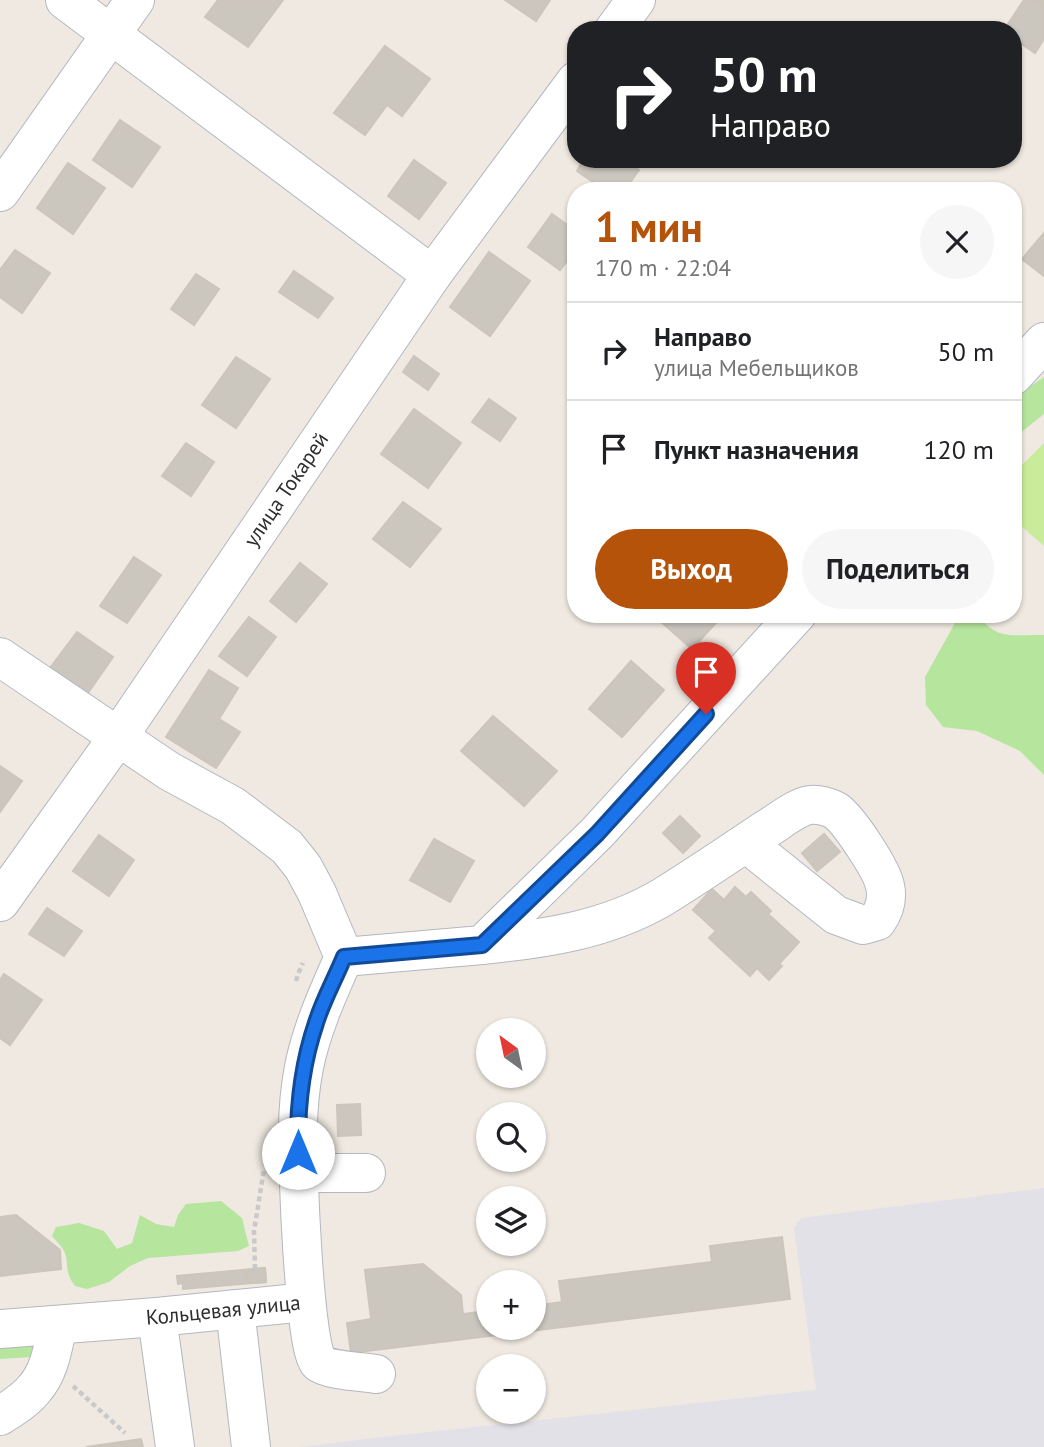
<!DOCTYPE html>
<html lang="ru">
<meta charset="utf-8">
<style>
body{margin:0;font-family:"PT Sans",sans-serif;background:#f6f6f6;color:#202124;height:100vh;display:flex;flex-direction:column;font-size:26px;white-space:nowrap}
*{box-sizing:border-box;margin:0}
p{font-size:23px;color:#757577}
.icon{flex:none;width:38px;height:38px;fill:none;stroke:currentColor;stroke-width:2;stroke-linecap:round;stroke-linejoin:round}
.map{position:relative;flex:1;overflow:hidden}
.sheet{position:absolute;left:567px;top:182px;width:455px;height:441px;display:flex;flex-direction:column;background:#fff;border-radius:28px;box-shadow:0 2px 5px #0004}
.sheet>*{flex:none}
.top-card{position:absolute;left:567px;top:21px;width:455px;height:147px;border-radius:28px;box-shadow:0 2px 5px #0004;background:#202124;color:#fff;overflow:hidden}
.needle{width:46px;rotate:327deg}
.controls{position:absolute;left:476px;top:1018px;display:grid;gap:14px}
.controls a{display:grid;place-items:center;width:70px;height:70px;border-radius:50%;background:#fff;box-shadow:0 2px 5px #0004;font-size:35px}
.pin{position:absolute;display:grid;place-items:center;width:60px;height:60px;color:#fff;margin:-72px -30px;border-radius:50% 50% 50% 0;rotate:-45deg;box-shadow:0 0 7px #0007}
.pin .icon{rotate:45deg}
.me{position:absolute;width:77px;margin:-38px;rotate:0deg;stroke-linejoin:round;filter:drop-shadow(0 0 5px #0008)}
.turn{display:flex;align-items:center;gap:24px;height:147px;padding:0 28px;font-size:32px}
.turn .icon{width:91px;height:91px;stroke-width:2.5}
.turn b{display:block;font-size:49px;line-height:60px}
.round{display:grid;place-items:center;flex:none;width:74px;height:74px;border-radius:37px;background:#f6f6f6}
.summary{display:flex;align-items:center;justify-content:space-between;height:119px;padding:0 28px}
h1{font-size:42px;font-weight:800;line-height:52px;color:#b45309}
.button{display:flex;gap:14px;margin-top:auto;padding:14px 28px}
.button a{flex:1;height:80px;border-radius:42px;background:#b45309;color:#fff;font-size:28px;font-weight:800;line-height:80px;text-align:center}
.button a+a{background:#f6f6f6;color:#202124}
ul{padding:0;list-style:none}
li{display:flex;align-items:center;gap:21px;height:98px;padding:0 28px;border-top:2px solid #e0e0e0}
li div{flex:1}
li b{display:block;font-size:26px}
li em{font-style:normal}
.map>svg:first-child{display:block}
</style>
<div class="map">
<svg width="1044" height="1447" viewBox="0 0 1044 1447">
<rect width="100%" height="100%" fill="#efe9e1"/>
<polygon fill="#e3e1e8" points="1044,1188 1044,1447 300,1447 383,1437 816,1390 794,1228 801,1218"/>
<g fill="#b6e59e">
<polygon points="1044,377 1044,414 1013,439 1013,398"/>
<path d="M960 614H977C998 642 1013 634 1044 635V775L1020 751 977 731 943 727 926 705 925 677Z"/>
<path d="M221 1201 242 1218 249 1246 238 1251 148 1258 130 1266 109 1282 87 1289 75 1286C63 1270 70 1264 64 1251 61 1245 56 1241 52 1236L56 1227 79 1223 104 1231 117 1249 132 1243 140 1215 156 1224 174 1227 178 1215 186 1204Z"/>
<polygon points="35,1345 32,1357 0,1359 0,1347"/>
</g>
<polygon fill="#c9ec9a" points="1044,443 1044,546 1013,519 1013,474"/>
<g fill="#cbc7bf" stroke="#cbc5ba" stroke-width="2">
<polygon points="218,0 283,0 248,47 205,17"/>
<polygon points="505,0 550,0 536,21"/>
<polygon points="1024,0 1044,1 1044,39 1035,53 1013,38 1013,30 1004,30"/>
<polygon points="385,46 430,79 402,116 387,105 365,135 334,113"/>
<polygon points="120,120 160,147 132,187 93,160"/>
<polygon points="584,159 623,159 639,170 624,191 606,191 577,171"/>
<polygon points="414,160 446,183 419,219 388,196"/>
<polygon points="68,163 105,188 73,234 37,208"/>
<polygon points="552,214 576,231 576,249 560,270 528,247"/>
<polygon points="1044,233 1044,276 1022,259"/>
<polygon points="15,250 50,273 22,313 0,297 0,270"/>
<polygon points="489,252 530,281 490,336 450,307"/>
<polygon points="294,271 333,298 318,318 279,292"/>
<polygon points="196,274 219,289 194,325 171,309"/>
<polygon points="414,356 439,374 428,390 403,372"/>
<polygon points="236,357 270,379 236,428 202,405"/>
<polygon points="489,399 516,418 500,441 472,422"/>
<polygon points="414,409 461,443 428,488 381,454"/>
<polygon points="186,443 214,462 191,496 162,476"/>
<polygon points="403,502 441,529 410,567 373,539"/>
<polygon points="134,557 161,575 127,623 100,606"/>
<polygon points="300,563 327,584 296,622 270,601"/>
<polygon points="664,614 724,614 692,649 659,620"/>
<polygon points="249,617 276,637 247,676 219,656"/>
<polygon points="77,632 113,657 88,693 50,668"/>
<polygon points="631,661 664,690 622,737 589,709"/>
<polygon points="209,670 238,688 219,719 240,732 216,768 166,737"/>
<polygon points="493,716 557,771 524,806 461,751"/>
<polygon points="0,766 22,781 0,812"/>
<polygon points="680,816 700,836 683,853 663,833"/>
<polygon points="824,834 840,852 817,871 802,853"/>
<polygon points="99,835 134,860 109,896 73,871"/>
<polygon points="434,839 474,861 450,902 410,880"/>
<polygon points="735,887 746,897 751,892 771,911 768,914 799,942 779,964 782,966 769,980 757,968 750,976 709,938 716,931 693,910 712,889 724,900"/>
<polygon points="47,908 82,931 64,956 29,934"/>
<polygon points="4,974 42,1000 10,1045 0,1038 0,980"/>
<polygon points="360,1104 361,1135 338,1136 337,1105"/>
<polygon points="16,1215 60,1250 61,1269 0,1276 0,1217"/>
<polygon points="782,1237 790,1299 351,1353 347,1323 371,1319 365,1270 423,1264 461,1295 463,1314 488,1311 488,1328 534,1328 534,1306 562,1302 559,1281 712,1262 710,1246"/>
<polygon points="265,1268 266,1282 183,1289 183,1283 178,1284 177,1276"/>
<polygon points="265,1268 266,1282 247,1283 245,1270"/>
<polygon points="141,1439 143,1447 86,1447"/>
</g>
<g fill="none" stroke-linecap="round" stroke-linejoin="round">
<g stroke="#b4b7c1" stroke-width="40">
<g id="minor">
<polyline points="65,0 432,275"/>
<polyline points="614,30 636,0"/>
<polyline points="0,192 135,0"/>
<polyline points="1013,376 1044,342"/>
<polyline points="0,657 169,771 233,806 287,847 303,867 317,893 344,957"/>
<path id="s1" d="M0 902 118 737 432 275 576 81"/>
<path d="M482 945C544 939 606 930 661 898 697 876 733 851 768 828 780 821 796 807 810 805 818 804 830 807 836 811 849 820 882 870 885 886 888 899 884 911 877 921L863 925 836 915 746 843"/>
<polyline points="344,957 482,945 597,833 797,614"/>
<path d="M344 957C328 993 312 1028 304 1067 300 1088 298 1110 298 1131 297 1160 304 1351 319 1363 327 1370 364 1372 376 1374"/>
<polyline points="299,1173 366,1173"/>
<polyline points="235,1309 251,1447"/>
<polyline points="157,1317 175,1447"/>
<path id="s2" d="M0 1329 157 1317 306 1302"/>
<path d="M0 1416C12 1408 26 1400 35 1388 50 1371 53 1346 58 1325"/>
</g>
</g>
<g stroke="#c9c9c9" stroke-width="4.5" stroke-dasharray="5 3.5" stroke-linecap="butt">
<polyline points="296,981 298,974 303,963"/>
<polyline points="255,1269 254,1231 264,1169"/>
<polyline points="73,1386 125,1433"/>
</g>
<use href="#minor" stroke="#fff" stroke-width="38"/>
</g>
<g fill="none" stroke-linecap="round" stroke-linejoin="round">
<g stroke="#114b97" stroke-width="18">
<path id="route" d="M298 1153C297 1109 302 1064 316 1023 323 1000 335 979 344 957L482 945 597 834 706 714"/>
</g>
<use href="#route" stroke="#1a73e8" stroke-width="12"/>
</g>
<g text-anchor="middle" stroke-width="5" stroke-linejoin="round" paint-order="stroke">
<g font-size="21" fill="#2e2e2e" stroke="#fff">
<text dy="7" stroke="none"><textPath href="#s1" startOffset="502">улица Токарей</textPath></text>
<text dy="7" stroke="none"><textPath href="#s2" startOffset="224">Кольцевая улица</textPath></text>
</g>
</g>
</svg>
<div class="controls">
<a><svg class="needle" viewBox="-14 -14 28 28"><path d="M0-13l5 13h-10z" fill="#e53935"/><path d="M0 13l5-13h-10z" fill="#757577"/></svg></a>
<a><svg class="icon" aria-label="search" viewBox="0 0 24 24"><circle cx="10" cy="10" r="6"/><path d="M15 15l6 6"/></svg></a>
<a><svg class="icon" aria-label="layers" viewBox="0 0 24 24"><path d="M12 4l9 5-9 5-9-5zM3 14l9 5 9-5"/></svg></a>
<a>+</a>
<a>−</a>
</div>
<div class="pin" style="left:706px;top:714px;background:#d93025"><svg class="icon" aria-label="arrive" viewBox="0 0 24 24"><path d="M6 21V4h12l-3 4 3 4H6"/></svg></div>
<svg class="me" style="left:298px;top:1153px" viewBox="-20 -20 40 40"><circle r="19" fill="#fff"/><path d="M0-13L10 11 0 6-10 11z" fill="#1a73e8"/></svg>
<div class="top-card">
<div class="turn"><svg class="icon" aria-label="right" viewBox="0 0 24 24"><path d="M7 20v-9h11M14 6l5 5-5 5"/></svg><div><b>50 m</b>Направо</div></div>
</div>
<section class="sheet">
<div class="summary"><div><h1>1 мин</h1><p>170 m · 22:04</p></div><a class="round"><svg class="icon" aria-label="close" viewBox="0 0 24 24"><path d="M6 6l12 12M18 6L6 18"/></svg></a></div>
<ul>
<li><svg class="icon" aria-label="right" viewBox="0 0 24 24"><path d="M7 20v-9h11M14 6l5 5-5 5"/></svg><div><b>Направо</b><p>улица Мебельщиков</p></div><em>50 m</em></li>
<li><svg class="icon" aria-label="arrive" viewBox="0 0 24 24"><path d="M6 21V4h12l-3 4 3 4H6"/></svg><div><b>Пункт назначения</b></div><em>120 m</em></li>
</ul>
<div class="button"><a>Выход</a><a>Поделиться</a></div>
</section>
</div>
